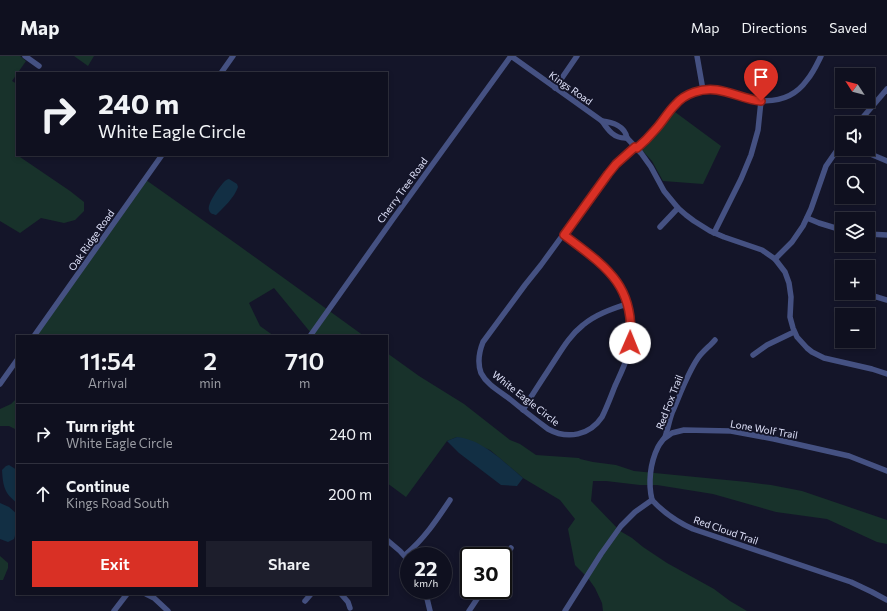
<!DOCTYPE html>
<meta charset="utf-8">
<style>
body{margin:0;font-family:Commissioner,sans-serif;background:#1d1e2c;color:#f1f3f6;height:100vh;display:flex;flex-direction:column;font-size:15px;white-space:nowrap}
*{box-sizing:border-box;margin:0}
p{font-size:13px;color:#9b9da4}
.icon{flex:none;width:22px;height:22px;fill:none;stroke:currentColor;stroke-width:2;stroke-linecap:round;stroke-linejoin:round}
.map{position:relative;flex:1;overflow:hidden}
.panel{position:absolute;left:16px;top:279px;width:372px;height:260px;display:flex;flex-direction:column;background:#0f101f;border-radius:0px;box-shadow:0 2px 6px #0003,0 0 0 1px #2f303d}
.panel>*{flex:none}
.banner{position:absolute;left:16px;top:16px;width:372px;height:84px;border-radius:0px;box-shadow:0 2px 6px #0003,0 0 0 1px #2f303d;background:#0f101f;color:#f1f3f6;overflow:hidden}
.needle{width:26px;rotate:306deg}
.buttons{position:absolute;left:835px;top:12px;display:grid;gap:8px}
.buttons a{display:grid;place-items:center;width:40px;height:40px;border-radius:0px;background:#0f101f;box-shadow:0 2px 6px #0003,0 0 0 1px #2f303d;font-size:20px}
.speed{position:absolute;left:400px;top:491px;display:flex;gap:8px;font-size:20px;font-weight:700;text-align:center}
.speed>*{display:grid;place-content:center;width:52px;height:52px;border-radius:50%;background:#0f101f;box-shadow:0 2px 6px #0003,0 0 0 1px #2f303d;line-height:1}
.speed small{font-size:10px;font-weight:400}
.speed .limit{border:2px solid #111;border-radius:6px;background:#fff;color:#111}
.pin{position:absolute;display:grid;place-items:center;width:34px;height:34px;color:#fff;margin:-41px -17px;border-radius:50% 50% 50% 0;rotate:-45deg;box-shadow:0 0 4px #0007}
.pin .icon{rotate:45deg}
.me{position:absolute;width:44px;margin:-22px;rotate:1deg;stroke-linejoin:round;filter:drop-shadow(0 0 3px #0008)}
.turn{display:flex;align-items:center;gap:14px;height:84px;padding:0 16px;font-size:18px}
.turn .icon{width:52px;height:52px;stroke-width:2.5}
.turn b{display:block;font-size:28px;line-height:34px}
.eta{display:flex;justify-content:space-evenly;align-items:center;height:68px;text-align:center}
.eta b{font-size:24px;font-weight:600;line-height:28px}
.action{display:flex;gap:8px;margin-top:auto;padding:8px 16px}
.action a{flex:1;height:46px;border-radius:0px;background:#d93025;color:#fff;font-size:16px;font-weight:600;line-height:46px;text-align:center}
.action a+a{background:#1d1e2c;color:#f1f3f6}
ul{padding:0;list-style:none}
li{display:flex;align-items:center;gap:12px;height:60px;padding:0 16px;border-top:1px solid #2f303d}
li div{flex:1}
li b{display:block;font-size:15px}
li em{font-style:normal}
header{display:flex;align-items:center;gap:24px;box-sizing:border-box;height:56px;padding:0 20px;background:#0f101f;border-bottom:1px solid #2f303d}
header strong{font-size:19px}
nav{display:flex;gap:22px;margin-inline-start:auto;font-size:14px}
.map>svg:first-child{display:block}
</style>
<header>
<strong>Map</strong>
<nav><a>Map</a><a>Directions</a><a>Saved</a></nav>
</header>
<div class="map">
<svg width="887" height="555" viewBox="0 0 887 555">
<rect width="100%" height="100%" fill="#141529"/>
<g fill="#18322b">
<polygon points="0,0 20,0 26,5 12,25 17,28 17,99 21,99 20,101 70,135 84,146 84,155 75,164 64,167 41,162 20,177 0,165"/>
<polygon points="74,0 94,0 88,10"/>
<polygon points="675,56 721,90 703,128 663,125 652,105 642,94 660,74"/>
<polygon points="146,124 238,189 364,280 310,280 311,277 274,232 249,247 260,270 274,280 34,280"/>
<polygon points="387,297 419,320 464,348 510,384 520,388 536,399 579,402 580,403 593,406 616,409 634,415 747,426 771,429 802,435 887,464 887,488 877,486 827,463 776,456 713,438 657,429 640,429 606,425 593,425 591,445 620,475 632,482 643,491 667,507 714,533 730,545 747,555 603,555 602,547 595,532 588,522 575,509 568,473 575,463 560,444 523,422 490,394 457,381 447,385 406,441 387,427"/>
<polygon points="17,342 17,374 9,370 0,370 0,353 11,348"/>
<polygon points="0,500 8,507 8,512 3,524 0,524"/>
</g>
<g fill="#122f44">
<path d="M229 123 237 128 238 131C234 142 224 151 216 159 213 158 210 158 209 154 207 148 219 131 224 126 226 124 226 124 229 123Z"/>
<path d="M457 381C482 383 505 407 523 422L517 430 501 429 459 397 447 385Z"/>
<path d="M9 409 17 414V447C4 437 3 430 2 414L6 410Z"/>
<polygon points="0,447 9,451 17,458 17,473 14,483 8,486 0,483"/>
</g>
<g fill="none" stroke-linecap="round" stroke-linejoin="round">
<g stroke="#455182" stroke-width="5.5">
<polyline points="25,0 39,10"/>
<polyline points="697,0 703,34"/>
<polyline points="221,17 233,0"/>
<polyline points="555,32 577,0"/>
<path d="M602 65C612 66 625 70 627 82"/>
<polyline points="858,67 887,33"/>
<path d="M637 92C643 87 649 81 654 75 667 60 676 42 696 36 711 31 724 36 738 40 764 48 790 48 807 24 813 17 817 8 821 0"/>
<polyline points="863,93 868,97 887,105"/>
<polyline points="807,162 819,167 842,174"/>
<polyline points="660,171 678,152"/>
<polyline points="714,177 741,123 751,99 758,74 761,45"/>
<polyline points="868,178 887,179"/>
<path d="M564 179C581 192 599 203 613 220 630 240 635 270 629 295 626 307 620 319 615 330 611 340 607 351 602 361 590 379 568 384 548 373 536 364 523 354 511 344 501 336 487 329 481 317 477 306 479 296 483 286L525 229 541 209 608 117 635 91"/>
<polyline points="775,203 792,186 803,170 811,153 826,110 842,87"/>
<polyline points="867,238 887,244"/>
<polyline points="34,280 162,99"/>
<path d="M310 280 393 163 511 0 602 65C608 74 614 83 627 82L641 97 651 111 664 135 678 152 686 159 694 165 710 175 724 181 762 194 775 203 785 216 789 227 791 241 790 261 793 272 797 281 807 292 812 296 824 302 872 313 887 318"/>
<polyline points="753,299 767,289 794,276"/>
<polyline points="0,328 17,304"/>
<path d="M523 354C532 339 542 324 551 310 561 295 569 280 583 269 596 258 612 253 627 248"/>
<polyline points="665,373 665,353"/>
<polyline points="665,382 672,377 684,374 731,375 774,383 849,400 887,415"/>
<path d="M652 444C664 457 677 466 693 473L851 526 872 536 887 544"/>
<path d="M652 444C648 427 650 407 658 391 660 387 663 384 665 381 668 373 669 365 672 357 680 339 687 318 698 302 703 295 710 290 715 284"/>
<polyline points="387,484 400,495 409,505"/>
<path d="M405 499C424 483 436 465 450 444"/>
<polyline points="503,504 511,492"/>
<polyline points="425,534 430,555"/>
<polyline points="146,538 154,542 168,555"/>
<polyline points="341,538 348,546 350,552"/>
<polyline points="305,545 311,538"/>
<polyline points="114,555 127,538"/>
<polyline points="469,555 483,534"/>
<polyline points="565,555 601,498 621,470 635,456 652,444"/>
</g>
</g>
<g fill="none" stroke-linecap="round" stroke-linejoin="round">
<g stroke="#8d1f18" stroke-width="10">
<path id="route" d="M630 287C636 229 605 210 564 179L608 118 616 108 635 91 637 92C643 87 649 81 654 75 662 67 667 57 675 49 685 37 702 32 717 34 732 36 746 44 761 45"/>
</g>
<use href="#route" stroke="#d93025" stroke-width="7"/>
</g>
<g text-anchor="middle" stroke-width="4" stroke-linejoin="round" paint-order="stroke">
<g font-size="10" fill="#e0e3fb" stroke="#141529">
<text transform="translate(571 32) rotate(35)" y="4">Kings Road</text>
<text transform="translate(402 134) rotate(-54)" y="4">Cherry Tree Road</text>
<text transform="translate(91 184) rotate(-55)" y="4">Oak Ridge Road</text>
<text transform="translate(526 342) rotate(38)" y="4">White Eagle Circle</text>
<text transform="translate(669 346) rotate(-69)" y="4">Red Fox Trail</text>
<text transform="translate(764 373) rotate(10)" y="4">Lone Wolf Trail</text>
<text transform="translate(726 474) rotate(19)" y="4">Red Cloud Trail</text>
</g>
</g>
</svg>
<div class="buttons">
<a><svg class="needle" viewBox="-14 -14 28 28"><path d="M0-13l5 13h-10z" fill="#e53935"/><path d="M0 13l5-13h-10z" fill="#9b9da4"/></svg></a>
<a><svg class="icon" aria-label="sound" viewBox="0 0 24 24"><path d="M4 9h4l5-4v14l-5-4H4zM17 9q2 3 0 6"/></svg></a>
<a><svg class="icon" aria-label="search" viewBox="0 0 24 24"><circle cx="10" cy="10" r="6"/><path d="M15 15l6 6"/></svg></a>
<a><svg class="icon" aria-label="layers" viewBox="0 0 24 24"><path d="M12 4l9 5-9 5-9-5zM3 14l9 5 9-5"/></svg></a>
<a>+</a>
<a>−</a>
</div>
<div class="speed"><div>22<small>km/h</small></div><div class="limit">30</div></div>
<div class="pin" style="left:761px;top:45px;background:#d93025"><svg class="icon" aria-label="arrive" viewBox="0 0 24 24"><path d="M6 21V4h12l-3 4 3 4H6"/></svg></div>
<svg class="me" style="left:630px;top:287px" viewBox="-20 -20 40 40"><circle r="19" fill="#fff"/><path d="M0-13L10 11 0 6-10 11z" fill="#d93025"/></svg>
<div class="banner">
<div class="turn"><svg class="icon" aria-label="right" viewBox="0 0 24 24"><path d="M7 20v-9h11M14 6l5 5-5 5"/></svg><div><b>240 m</b>White Eagle Circle</div></div>
</div>
<section class="panel">
<div class="eta">
<div><b>11:54</b><p>Arrival</p></div>
<div><b>2</b><p>min</p></div>
<div><b>710</b><p>m</p></div>
</div>
<ul>
<li><svg class="icon" aria-label="right" viewBox="0 0 24 24"><path d="M7 20v-9h11M14 6l5 5-5 5"/></svg><div><b>Turn right</b><p>White Eagle Circle</p></div><em>240 m</em></li>
<li><svg class="icon" aria-label="ahead" viewBox="0 0 24 24"><path d="M12 20V5M6 11l6-6 6 6"/></svg><div><b>Continue</b><p>Kings Road South</p></div><em>200 m</em></li>
</ul>
<div class="action"><a>Exit</a><a>Share</a></div>
</section>
</div>
